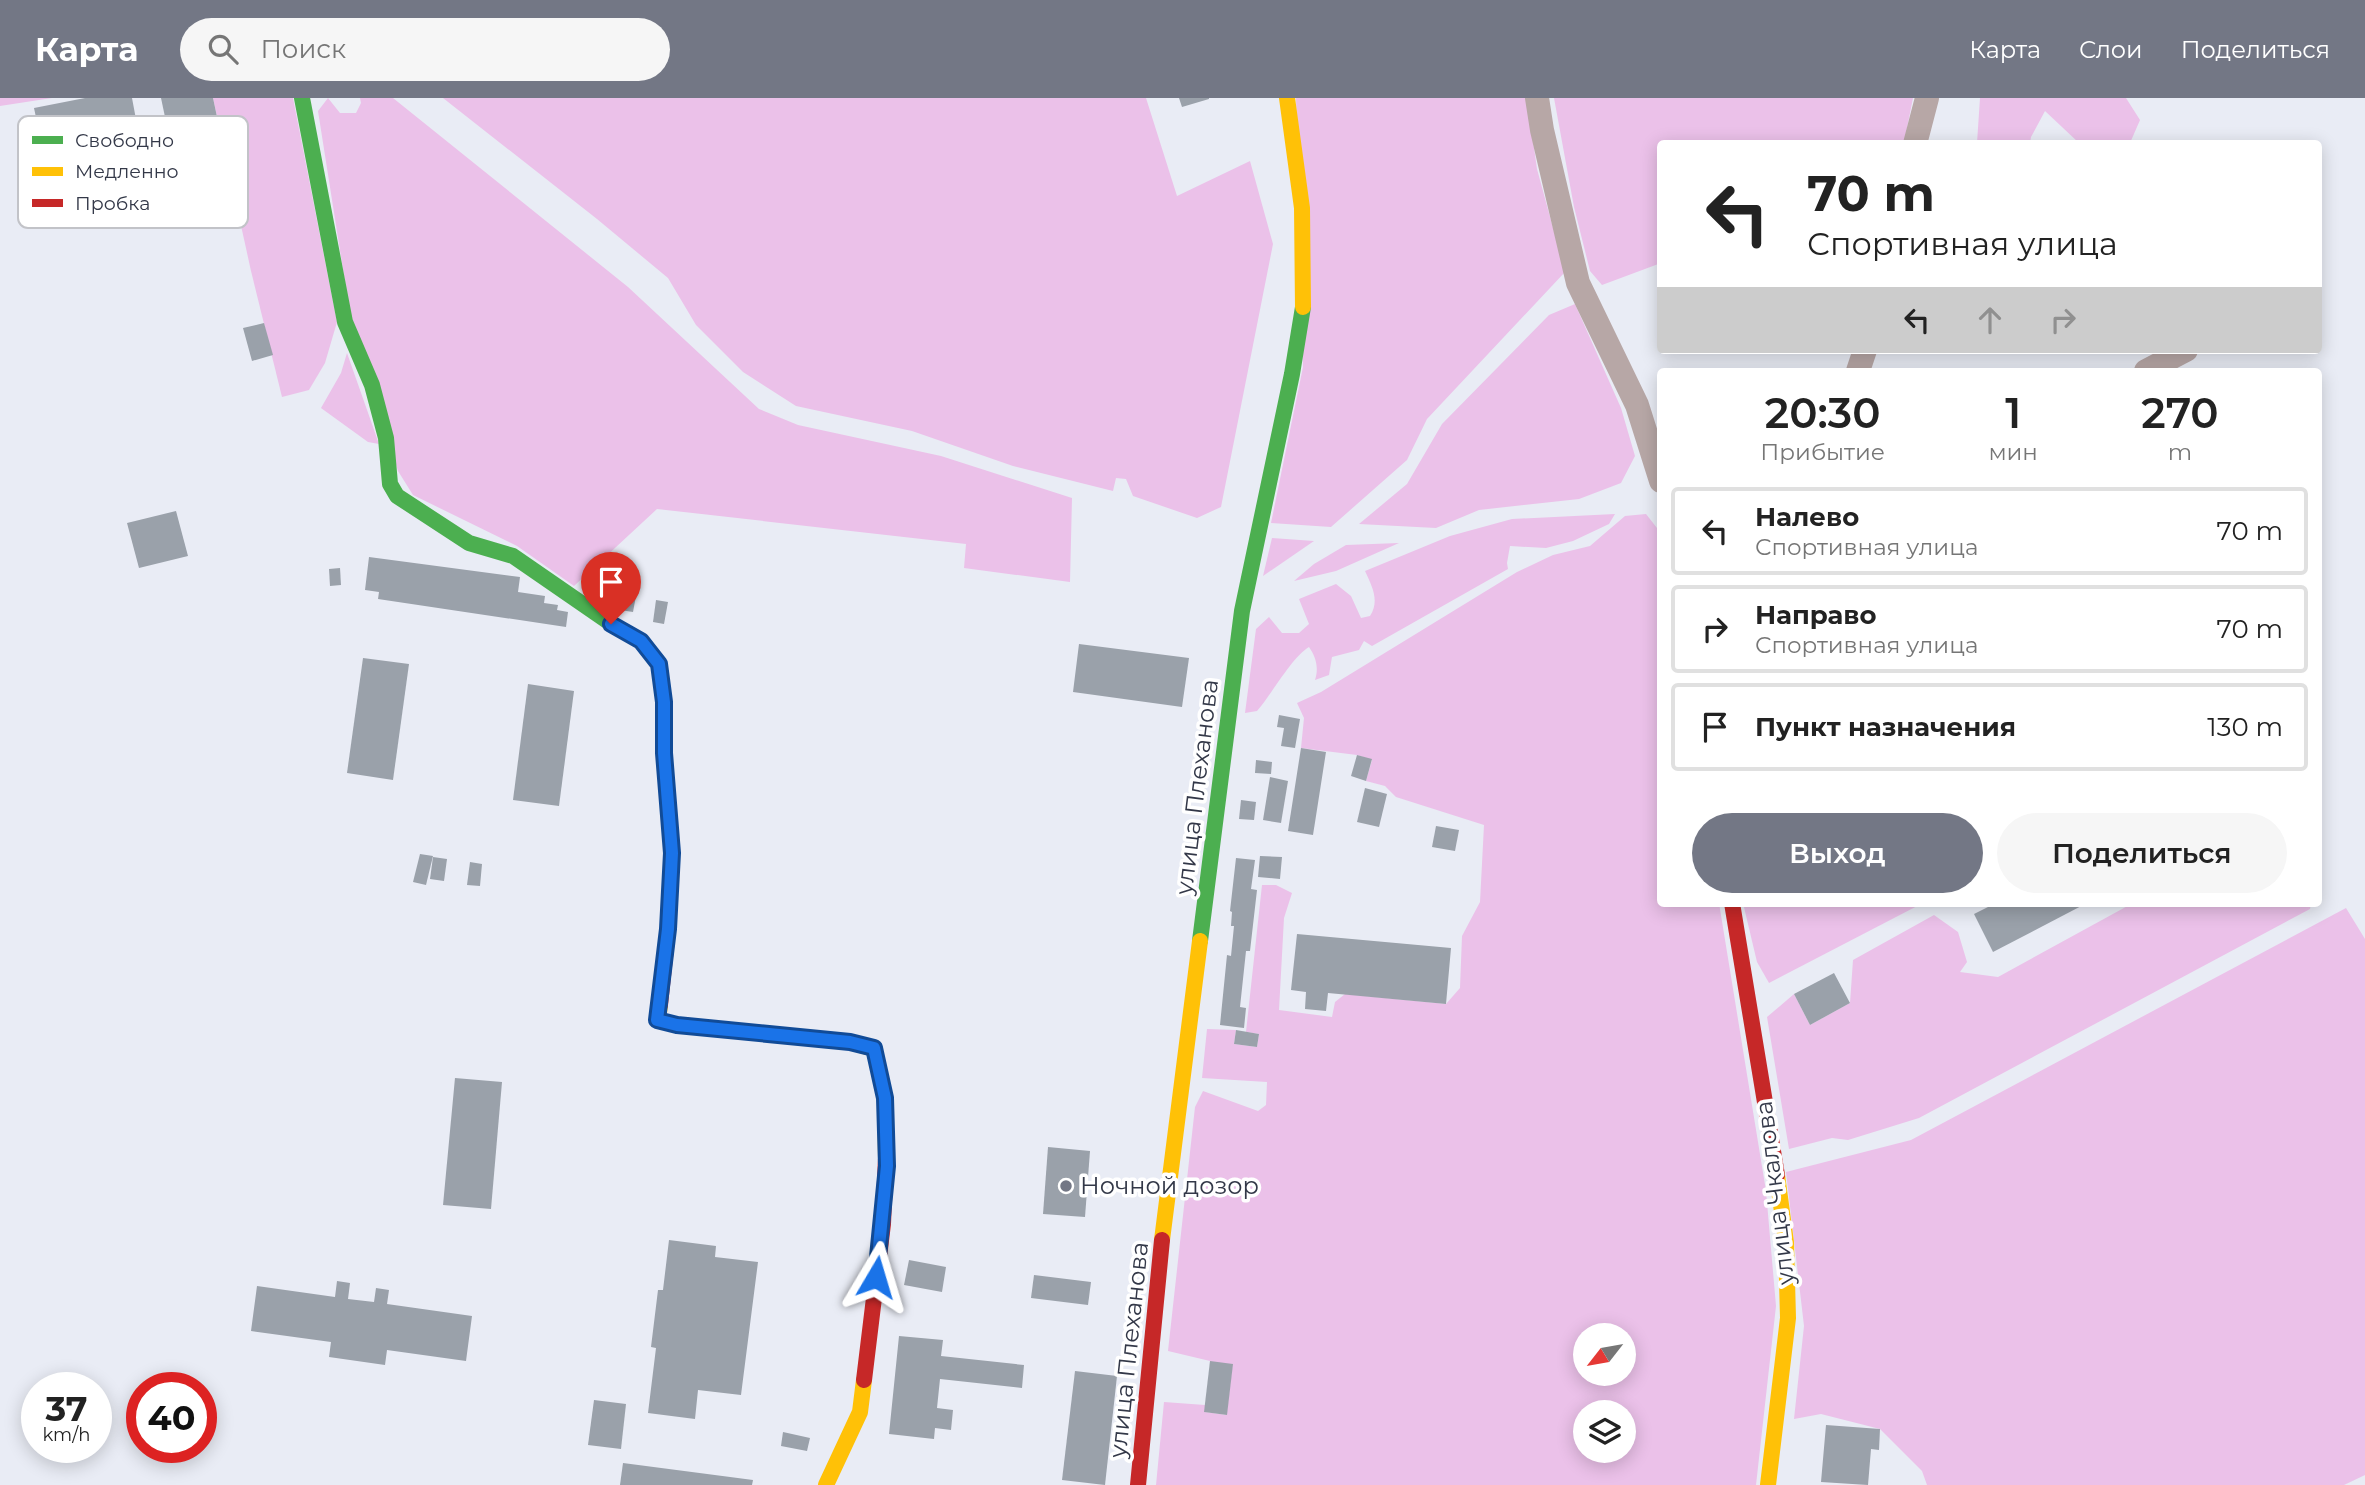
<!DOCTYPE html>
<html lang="ru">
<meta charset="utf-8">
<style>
body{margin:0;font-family:Montserrat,sans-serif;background:#f6f6f6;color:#222;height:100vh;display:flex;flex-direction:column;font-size:26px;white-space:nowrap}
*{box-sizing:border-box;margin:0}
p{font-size:23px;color:#767676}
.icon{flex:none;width:38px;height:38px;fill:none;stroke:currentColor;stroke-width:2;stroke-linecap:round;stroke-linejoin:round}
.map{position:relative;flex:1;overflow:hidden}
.details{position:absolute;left:1657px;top:270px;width:665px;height:539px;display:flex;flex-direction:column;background:#fff;border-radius:7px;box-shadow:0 4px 18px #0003}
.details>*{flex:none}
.banner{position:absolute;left:1657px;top:42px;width:665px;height:214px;border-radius:7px;box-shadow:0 4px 18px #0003;background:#fff;color:#222;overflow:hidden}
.needle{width:46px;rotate:239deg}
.controls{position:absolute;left:1573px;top:1225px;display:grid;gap:14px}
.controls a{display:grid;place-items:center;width:63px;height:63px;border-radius:50%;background:#fff;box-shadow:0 4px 18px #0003;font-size:35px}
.speed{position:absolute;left:21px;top:1274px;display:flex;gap:14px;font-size:35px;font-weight:700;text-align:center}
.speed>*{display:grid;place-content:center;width:91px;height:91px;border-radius:50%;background:#fff;box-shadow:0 4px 18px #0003;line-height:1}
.speed small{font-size:18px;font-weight:400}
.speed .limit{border:10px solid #d22;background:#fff;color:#111}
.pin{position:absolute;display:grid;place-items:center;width:60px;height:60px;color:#fff;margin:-72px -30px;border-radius:50% 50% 50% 0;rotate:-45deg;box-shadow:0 0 7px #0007}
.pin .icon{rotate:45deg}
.me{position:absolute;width:77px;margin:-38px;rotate:7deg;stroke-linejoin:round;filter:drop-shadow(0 0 5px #0008)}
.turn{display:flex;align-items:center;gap:24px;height:147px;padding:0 35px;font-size:32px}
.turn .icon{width:91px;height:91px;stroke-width:2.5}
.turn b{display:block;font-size:49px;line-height:60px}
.lanes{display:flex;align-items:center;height:66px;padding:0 35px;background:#0003;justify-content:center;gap:35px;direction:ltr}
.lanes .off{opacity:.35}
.eta{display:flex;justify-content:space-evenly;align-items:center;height:119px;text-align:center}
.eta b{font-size:42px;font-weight:600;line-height:49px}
.action{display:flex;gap:14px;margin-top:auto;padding:14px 35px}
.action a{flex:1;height:80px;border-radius:42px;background:#737785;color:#fff;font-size:28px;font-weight:600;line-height:80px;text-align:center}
.action a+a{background:#f6f6f6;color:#222}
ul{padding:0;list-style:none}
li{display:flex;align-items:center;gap:21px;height:88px;margin:0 14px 10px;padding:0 21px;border:4px solid #e0e0e0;border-radius:7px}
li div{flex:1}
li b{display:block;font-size:26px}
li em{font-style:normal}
header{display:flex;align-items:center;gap:42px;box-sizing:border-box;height:98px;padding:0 35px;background:#737785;color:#fff}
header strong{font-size:33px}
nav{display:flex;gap:38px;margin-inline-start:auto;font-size:24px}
.search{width:490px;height:63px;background:#f6f6f6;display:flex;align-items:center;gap:18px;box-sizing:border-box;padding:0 24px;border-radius:38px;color:#767676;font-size:26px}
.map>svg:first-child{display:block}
</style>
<header>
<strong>Карта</strong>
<div class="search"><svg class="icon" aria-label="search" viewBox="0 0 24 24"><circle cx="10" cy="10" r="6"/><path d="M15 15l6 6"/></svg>Поиск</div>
<nav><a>Карта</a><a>Слои</a><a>Поделиться</a></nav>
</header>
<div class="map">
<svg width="2365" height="1387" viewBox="0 0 2365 1387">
<rect width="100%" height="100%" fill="#e9ecf5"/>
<g fill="#ebc1e9" fill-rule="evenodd">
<polygon points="0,0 52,0 0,8"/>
<polygon points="213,0 293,0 337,224 325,265 309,292 282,299 251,173"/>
<polygon points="328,0 340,15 356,15 361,5 360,0 393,0 628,189 759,311 798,327 941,358 1072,400 1070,484 964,470 966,446 657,411 574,488 517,448 413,397 398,373 350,216 318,13"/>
<polygon points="443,0 1146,0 1177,98 1250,63 1273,146 1221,409 1197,420 1133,398 1126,381 1116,380 1113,393 1013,368 912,333 796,308 743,274 696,227 668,180 597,121"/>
<polygon points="1296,0 1527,0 1537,71 1565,174 1427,321 1407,362 1331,429 1271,425 1303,269"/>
<polygon points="1554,0 1913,0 1904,45 1661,46 1661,165 1602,187 1590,173 1574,109"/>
<polygon points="1980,0 2126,0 2140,22 2130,45 2079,45 2045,13 2031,39 2030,45 1977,45"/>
<polygon points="1575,206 1621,310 1635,358 1621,385 1579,401 1479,412 1436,430 1359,426 1407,386 1442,326 1549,217"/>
<polygon points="347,255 379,346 368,344 321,310 341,275"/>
<path d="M1615 416 1609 426 1573 443 1546 450 1510 448 1507 465 1508 471 1372 548 1364 543 1359 552 1332 559 1329 577 1315 582C1319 570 1316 559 1309 549 1292 559 1272 596 1257 613L1245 615 1256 531 1269 519 1282 535H1299L1309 526 1299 501 1336 486 1351 498 1361 520 1370 518C1380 503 1372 488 1365 473L1450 438 1512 421Z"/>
<path d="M1646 416 1657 430 1661 453V805H1719L1766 1093 1776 1208 1756 1387H1156L1164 1304 1205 1307V1314L1227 1317 1210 1263 1168 1253 1195 1009 1203 993 1258 1013 1266 1007 1267 984 1202 980 1207 931 1236 932 1234 946 1257 949 1259 936 1246 934 1262 787H1276L1292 795 1284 820 1279 912 1332 919 1335 904 1345 896 1446 906 1460 890 1462 838 1480 804 1484 727 1396 699 1385 688 1366 683 1372 662 1357 657 1301 650 1304 620 1297 605 1321 594 1517 474 1553 457 1590 448 1625 418ZM1586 1237H1624V1276H1586ZM1586 1314H1624V1353H1586Z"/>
<polygon points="1272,440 1314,443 1263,478"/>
<polygon points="1399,445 1336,473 1294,483 1314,466 1346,447"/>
<polygon points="1743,805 1923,805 1769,885 1757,864"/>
<polygon points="2133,805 2311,805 2310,811 1919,1020 1848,1042 1832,1040 1789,1051 1767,919 1794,896 1810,927 1850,905 1853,862 1934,817 1958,834 1967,864 1960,874 1998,879"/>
<polygon points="2346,810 2365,841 2365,1377 2344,1387 1927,1387 1922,1373 1880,1331 1821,1316 1794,1321 1804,1228 1786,1074 1911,1042"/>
</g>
<g fill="#9aa1aa">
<polygon points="85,0 132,0 140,43 45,62 34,10"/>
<polygon points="161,0 213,0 230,80 180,90"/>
<polygon points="1179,0 1209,0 1209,1 1182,9"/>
<polygon points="264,225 273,257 252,263 243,230"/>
<polygon points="176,413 188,458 139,470 127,425"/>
<polygon points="369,459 520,479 518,494 545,498 544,505 558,507 557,512 568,514 566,529 378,501 379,494 365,492"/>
<polygon points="340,470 341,487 330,488 329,471"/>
<polygon points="601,477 610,479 606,495 597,493"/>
<polygon points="613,488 622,490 617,509 608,506"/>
<polygon points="624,495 636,498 633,514 620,512"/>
<polygon points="656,502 668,504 664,526 653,524"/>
<polygon points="1079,546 1189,560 1182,609 1073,594"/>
<polygon points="363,560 409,566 393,682 347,675"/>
<polygon points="528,586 574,593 559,708 513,702"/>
<polygon points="1279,617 1300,621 1295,650 1281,648 1284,630 1277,629"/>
<polygon points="1301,650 1326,654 1313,737 1288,733"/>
<polygon points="1357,657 1372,661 1366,683 1351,678"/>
<polygon points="1256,662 1272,664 1271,676 1255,675"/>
<polygon points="1270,679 1288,683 1281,725 1263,722"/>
<polygon points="1365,690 1387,696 1379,729 1357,724"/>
<polygon points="1241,702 1256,704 1254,722 1239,721"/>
<polygon points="1436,728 1459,732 1455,753 1432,749"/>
<polygon points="420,756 433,758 426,787 413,784"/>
<polygon points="1260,758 1282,759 1280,781 1258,779"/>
<polygon points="433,759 447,761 444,783 430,781"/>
<polygon points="1236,760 1255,762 1251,791 1257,792 1250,853 1246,853 1240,909 1246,910 1244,930 1220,927 1227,857 1231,858 1234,828 1231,828 1232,814 1230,813"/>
<polygon points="470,764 482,766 480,788 467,787"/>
<polygon points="1996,805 2087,805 1993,854 1974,816"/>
<polygon points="1297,836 1451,850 1446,906 1328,895 1326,913 1305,911 1306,894 1291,892"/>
<polygon points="1834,875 1850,905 1810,927 1794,896"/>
<polygon points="1236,932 1259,936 1257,949 1234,946"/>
<polygon points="455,980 502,984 491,1111 443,1107"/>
<polygon points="1048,1049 1090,1053 1085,1119 1043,1116"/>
<polygon points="669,1142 716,1148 715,1159 758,1164 741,1297 698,1292 695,1321 648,1315 656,1250 651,1249 658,1192 663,1192"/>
<polygon points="909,1162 946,1169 942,1194 904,1187"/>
<polygon points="1034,1177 1091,1184 1088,1207 1031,1200"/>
<polygon points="337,1183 350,1185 348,1201 374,1204 376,1190 389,1192 387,1206 472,1218 466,1263 387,1252 385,1267 329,1259 331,1244 251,1233 257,1188 335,1199"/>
<polygon points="899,1238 943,1242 941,1258 1024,1267 1022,1290 940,1281 937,1310 953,1312 951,1332 935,1330 934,1341 889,1336"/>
<polygon points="1210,1263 1233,1266 1227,1317 1204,1314"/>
<polygon points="1075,1273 1117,1278 1105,1387 1062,1382"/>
<polygon points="594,1302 626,1306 621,1351 588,1347"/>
<polygon points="1826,1327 1880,1331 1879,1352 1871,1351 1868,1387 1821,1384"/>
<polygon points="783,1334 810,1340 807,1353 781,1348"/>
<polygon points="623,1365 753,1382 752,1387 620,1387"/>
</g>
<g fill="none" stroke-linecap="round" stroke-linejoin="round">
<g stroke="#b7a7a6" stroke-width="24">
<polyline points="1537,0 1542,32 1578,185 1637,307 1661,383"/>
<polyline points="1915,46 1927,0"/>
<polyline points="1858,273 1865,252"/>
<polyline points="2146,273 2186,252"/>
</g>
<g stroke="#4caf50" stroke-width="16">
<polyline points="302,0 345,224 372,287 386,340 390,386 397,398 469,445 513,458 613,527"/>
<polyline points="1200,843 1242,513 1292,276 1303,209"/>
</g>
<g stroke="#ffc107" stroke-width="16">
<polyline points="1287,0 1302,110 1303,209"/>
<polyline points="660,907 658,922 677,927 850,944 874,951 885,1000 886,1060"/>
<polyline points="1162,1142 1200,843"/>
<polyline points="826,1387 860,1314 864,1282"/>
<polyline points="1768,1387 1788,1220 1786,1144 1777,1077"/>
</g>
<g stroke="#c62828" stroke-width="16">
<polyline points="613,527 641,543 659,566 664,604 664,655 672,755 668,831 660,907"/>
<polyline points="1732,805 1777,1077"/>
<polyline points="864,1282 883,1126 886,1060"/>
<polyline points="1138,1387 1162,1142"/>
</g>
</g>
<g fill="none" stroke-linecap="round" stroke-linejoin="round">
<g stroke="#114b97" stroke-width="18">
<polyline id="route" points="611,526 641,543 659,566 664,604 664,655 672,755 668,831 657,922 677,927 850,944 874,950 885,1000 887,1068 876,1179"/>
</g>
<use href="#route" stroke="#1a73e8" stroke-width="12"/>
</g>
<circle fill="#737785" stroke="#fff" stroke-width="2.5" cx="1066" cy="1088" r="7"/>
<g text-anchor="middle" stroke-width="7" stroke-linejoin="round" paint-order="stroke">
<g font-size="24" fill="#333848" stroke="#fff">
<text transform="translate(1197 689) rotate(-83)" y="8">улица Плеханова</text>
<text transform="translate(1775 1095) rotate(-97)" y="8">улица Чкалова</text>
<text transform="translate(1129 1252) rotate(-84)" y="8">улица Плеханова</text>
</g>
<g font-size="24" fill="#333848" stroke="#fff" text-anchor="start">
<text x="1080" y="1096">Ночной дозор</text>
</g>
</g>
<rect x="18" y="18" width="230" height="112" rx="10" fill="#fff" stroke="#c2c3c8" stroke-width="2"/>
<rect x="32" y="38" width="31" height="8" fill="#4caf50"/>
<rect x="32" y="69" width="31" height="9" fill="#ffc107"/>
<rect x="32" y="101" width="31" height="8" fill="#c62828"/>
<g font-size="19" fill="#333848">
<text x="75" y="49">Свободно</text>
<text x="75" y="80">Медленно</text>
<text x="75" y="112">Пробка</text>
</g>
</svg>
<div class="controls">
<a><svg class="needle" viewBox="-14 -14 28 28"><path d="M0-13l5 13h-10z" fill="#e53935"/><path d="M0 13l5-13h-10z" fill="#767676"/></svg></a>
<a><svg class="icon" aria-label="layers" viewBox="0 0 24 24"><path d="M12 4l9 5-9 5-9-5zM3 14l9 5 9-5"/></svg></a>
</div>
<div class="speed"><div>37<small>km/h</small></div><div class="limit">40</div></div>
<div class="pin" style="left:611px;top:526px;background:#d93025"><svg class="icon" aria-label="arrive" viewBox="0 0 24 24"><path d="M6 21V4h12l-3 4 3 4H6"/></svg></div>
<svg class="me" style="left:876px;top:1179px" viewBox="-20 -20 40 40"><path d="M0-17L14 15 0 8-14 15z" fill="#1a73e8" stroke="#fff" stroke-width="4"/></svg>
<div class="banner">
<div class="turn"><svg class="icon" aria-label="left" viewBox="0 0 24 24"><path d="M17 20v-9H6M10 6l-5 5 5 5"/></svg><div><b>70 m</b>Спортивная улица</div></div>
<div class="lanes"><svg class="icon" aria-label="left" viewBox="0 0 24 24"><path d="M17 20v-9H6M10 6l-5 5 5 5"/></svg><svg class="icon off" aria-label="ahead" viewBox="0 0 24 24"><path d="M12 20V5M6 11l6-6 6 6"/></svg><svg class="icon off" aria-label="right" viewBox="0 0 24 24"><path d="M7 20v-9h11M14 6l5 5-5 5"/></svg></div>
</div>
<section class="details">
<div class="eta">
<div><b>20:30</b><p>Прибытие</p></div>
<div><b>1</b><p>мин</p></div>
<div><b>270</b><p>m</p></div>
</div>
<ul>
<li><svg class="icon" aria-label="left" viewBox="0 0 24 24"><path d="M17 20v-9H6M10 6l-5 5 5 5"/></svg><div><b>Налево</b><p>Спортивная улица</p></div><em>70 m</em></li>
<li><svg class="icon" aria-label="right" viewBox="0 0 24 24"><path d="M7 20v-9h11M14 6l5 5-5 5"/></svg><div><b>Направо</b><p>Спортивная улица</p></div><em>70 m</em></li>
<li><svg class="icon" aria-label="arrive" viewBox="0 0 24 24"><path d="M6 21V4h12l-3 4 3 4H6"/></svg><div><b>Пункт назначения</b></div><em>130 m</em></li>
</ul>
<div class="action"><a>Выход</a><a>Поделиться</a></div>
</section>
</div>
